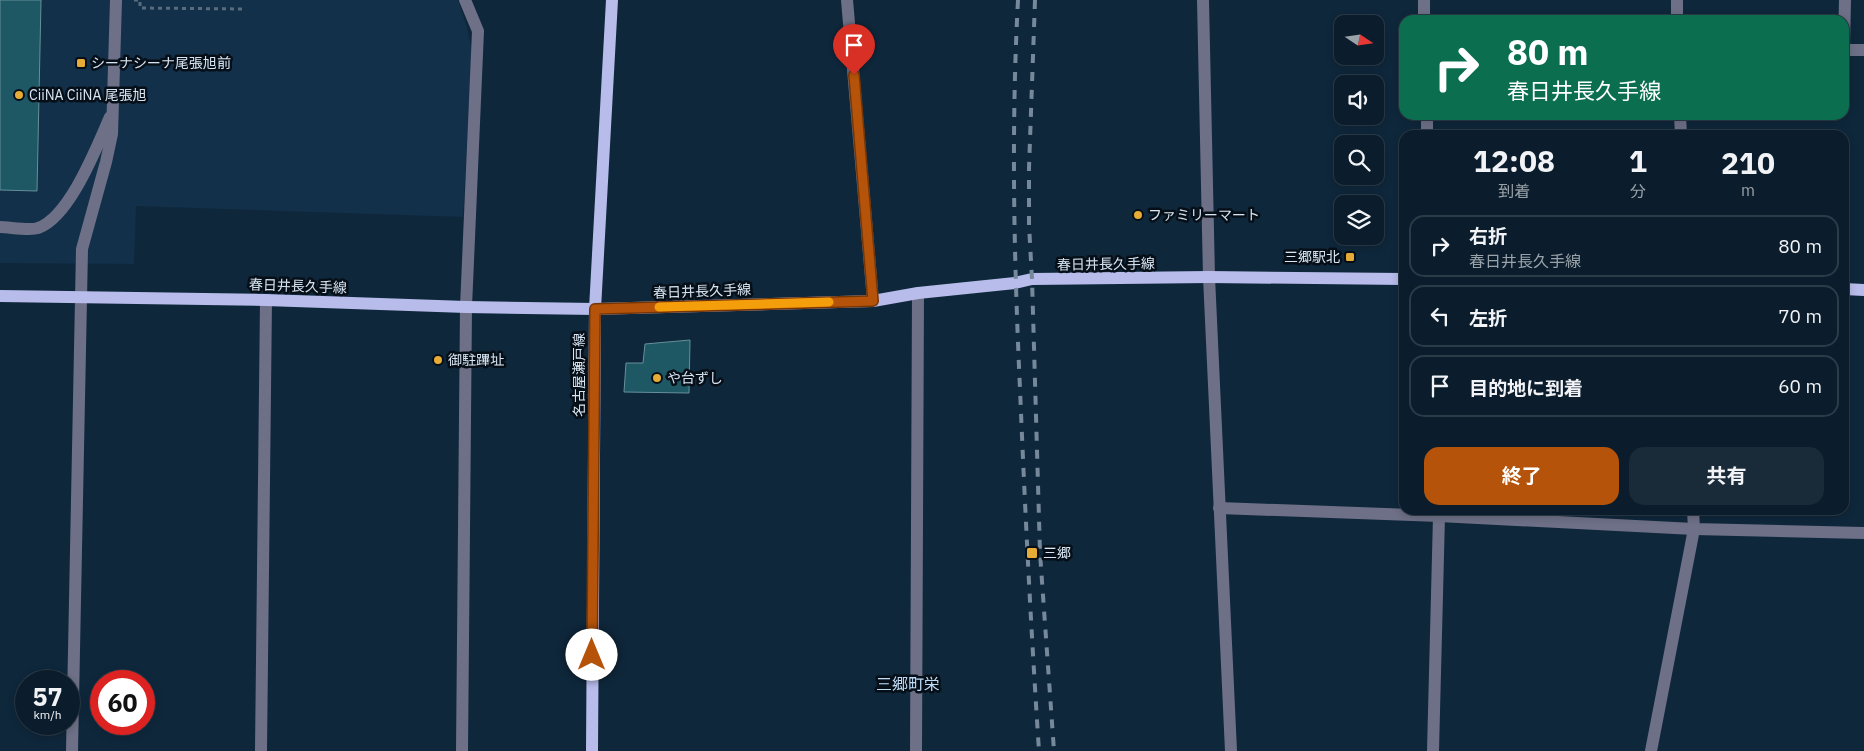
<!DOCTYPE html>
<html lang="ja">
<meta charset="utf-8">
<style>
body{margin:0;font-family:"IBM Plex Sans","Noto Sans JP",sans-serif;background:#192a38;color:#f1f3f6;height:100vh;display:flex;flex-direction:column;font-size:19px;white-space:nowrap}
*{box-sizing:border-box;margin:0}
p{font-size:16px;color:#9aa2a9}
.icon{flex:none;width:28px;height:28px;fill:none;stroke:currentColor;stroke-width:2;stroke-linecap:round;stroke-linejoin:round}
.map{position:relative;flex:1;overflow:hidden}
.sheet{position:absolute;left:1399px;top:130px;width:450px;height:385px;display:flex;flex-direction:column;background:#0b1d2c;border-radius:15px;box-shadow:0 2px 8px #0003,0 0 0 1px #2b3b48}
.sheet>*{flex:none}
.guide{position:absolute;left:1399px;top:15px;width:450px;height:105px;border-radius:15px;box-shadow:0 2px 8px #0003,0 0 0 1px #2b3b48;background:#0b6e4f;color:#fff;overflow:hidden}
.needle{width:32px;rotate:103deg}
.controls{position:absolute;left:1334px;top:15px;display:grid;gap:10px}
.controls a{display:grid;place-items:center;width:50px;height:50px;border-radius:10px;background:#0b1d2c;box-shadow:0 2px 8px #0003,0 0 0 1px #2b3b48;font-size:25px}
.speed{position:absolute;left:15px;top:670px;display:flex;gap:10px;font-size:25px;font-weight:700;text-align:center}
.speed>*{display:grid;place-content:center;width:65px;height:65px;border-radius:50%;background:#0b1d2c;box-shadow:0 2px 8px #0003,0 0 0 1px #2b3b48;line-height:1}
.speed small{font-size:12px;font-weight:400}
.speed .limit{border:8px solid #d22;background:#fff;color:#111}
.pin{position:absolute;display:grid;place-items:center;width:42px;height:42px;color:#fff;margin:-51px -21px;border-radius:50% 50% 50% 0;rotate:-45deg;box-shadow:0 0 5px #0007}
.pin .icon{rotate:45deg}
.me{position:absolute;width:55px;margin:-28px;rotate:0deg;stroke-linejoin:round;filter:drop-shadow(0 0 4px #0008)}
.turn{display:flex;align-items:center;gap:18px;height:105px;padding:0 25px;font-size:22px}
.turn .icon{width:65px;height:65px;stroke-width:2.5}
.turn b{display:block;font-size:35px;line-height:42px}
.eta{display:flex;justify-content:space-evenly;align-items:center;height:85px;text-align:center}
.eta b{font-size:30px;font-weight:700;line-height:35px}
.button{display:flex;gap:10px;margin-top:auto;padding:10px 25px}
.button a{flex:1;height:58px;border-radius:15px;background:#b45309;color:#fff;font-size:20px;font-weight:700;line-height:58px;text-align:center}
.button a+a{background:#192a38;color:#f1f3f6}
ul{padding:0;list-style:none}
li{display:flex;align-items:center;gap:15px;height:62px;margin:0 10px 8px;padding:0 15px;border:2px solid #2b3b48;border-radius:15px}
li div{flex:1}
li b{display:block;font-size:19px}
li em{font-style:normal}
.map>svg:first-child{display:block}
</style>
<div class="map">
<svg width="1864" height="751" viewBox="0 0 1864 751">
<rect width="100%" height="100%" fill="#0f273b"/>
<polygon fill="#12304a" points="0,0 458,0 467,28 472,52 463,217 136,206 134,264 0,263"/>
<g fill="#1d5864" stroke="#66909a">
<polygon points="0,0 41,0 37,191 0,190"/>
<polygon points="690,340 689,393 624,392 626,363 643,363 645,344"/>
</g>
<g fill="none" stroke-linecap="round" stroke-linejoin="round">
<polyline stroke="#586c7e" stroke-width="3" stroke-dasharray="4 4" stroke-linecap="butt" points="134,0 140,0 140,8 244,9"/>
<g stroke="#6e7087" stroke-width="12">
<polyline points="847,0 873,301"/>
<polyline points="1203,0 1209,277 1231,751"/>
<polyline points="1424,0 1424,20"/>
<polyline points="1677,0 1677,20"/>
<polyline points="1844,46 1845,0"/>
<polyline points="1844,50 1864,50"/>
<polyline points="1427,115 1427,135"/>
<polyline points="1680,115 1681,135"/>
<path d="M0 227C9 227 30 231 38 228 70 217 97 146 110 117"/>
<polyline points="1219,508 1439,516 1694,529 1864,533"/>
<polyline points="72,751 82,249 106,162 112,134 116,0"/>
<polyline points="261,751 266,300"/>
<polyline points="462,751 466,307 478,31 465,0"/>
<polyline points="916,751 918,293"/>
<polyline points="1433,751 1439,516"/>
<polyline points="1651,751 1694,529 1693,510"/>
</g>
<g stroke="#b7bcea" stroke-width="12">
<polyline points="1844,289 1864,290"/>
<polyline points="0,296 266,300 466,307 595,309 873,301 918,293 1015,283 1032,279 1209,277 1404,279"/>
<polyline points="592,751 595,309 612,0"/>
</g>
<g stroke="#76899a" stroke-width="4" stroke-dasharray="9 9" stroke-linecap="butt">
<path d="M1018 0C1011 130 1014 259 1020 389 1025 510 1031 630 1039 751"/>
<polyline points="1035,0 1029,168 1029,225 1032,279 1040,553 1054,751"/>
</g>
</g>
<g fill="none" stroke-linecap="round" stroke-linejoin="round">
<g stroke="#753606" stroke-width="12">
<polyline id="route" points="592,655 595,309 873,301 854,75"/>
</g>
<use href="#route" stroke="#b45309" stroke-width="9"/>
<polyline stroke="#f59e0b" stroke-width="9" points="659,307 829,302"/>
</g>
<g fill="#e6ac36" stroke="#060f18" stroke-width="2">
<rect x="76" y="58" width="10" height="10" rx="2.5"/>
<circle cx="19" cy="95" r="5"/>
<circle cx="1138" cy="215" r="5"/>
<rect x="1345" y="252" width="10" height="10" rx="2.5"/>
<circle cx="438" cy="360" r="5"/>
<circle cx="657" cy="378" r="5"/>
<rect x="1026" y="547" width="12" height="12" rx="2.5"/>
</g>
<g text-anchor="middle" stroke-width="5" stroke-linejoin="round" paint-order="stroke">
<g font-size="14" fill="#d7e5f3" stroke="#060f18" text-anchor="start">
<text x="91" y="68">シーナシーナ尾張旭前</text>
<text x="29" y="100">CiiNA CiiNA 尾張旭</text>
<text x="1148" y="220">ファミリーマート</text>
<text x="1340" y="262" text-anchor="end">三郷駅北</text>
<text x="448" y="365">御駐蹕址</text>
<text x="667" y="383">や台ずし</text>
<text x="1043" y="558">三郷</text>
</g>
<g font-size="14" fill="#d7e5f3" stroke="#060f18">
<text transform="translate(1106 264) rotate(-1)" y="5">春日井長久手線</text>
<text transform="translate(298 286) rotate(2)" y="5">春日井長久手線</text>
<text transform="translate(702 291) rotate(-2)" y="5">春日井長久手線</text>
<text transform="translate(579 375) rotate(-90)" y="5">名古屋瀬戸線</text>
</g>
<g font-size="16" fill="#c0ddf8" stroke="#060f18">
<text x="908" y="690">三郷町栄</text>
</g>
</g>
</svg>
<div class="controls">
<a><svg class="needle" viewBox="-14 -14 28 28"><path d="M0-13l5 13h-10z" fill="#e53935"/><path d="M0 13l5-13h-10z" fill="#9aa2a9"/></svg></a>
<a><svg class="icon" aria-label="sound" viewBox="0 0 24 24"><path d="M4 9h4l5-4v14l-5-4H4zM17 9q2 3 0 6"/></svg></a>
<a><svg class="icon" aria-label="search" viewBox="0 0 24 24"><circle cx="10" cy="10" r="6"/><path d="M15 15l6 6"/></svg></a>
<a><svg class="icon" aria-label="layers" viewBox="0 0 24 24"><path d="M12 4l9 5-9 5-9-5zM3 14l9 5 9-5"/></svg></a>
</div>
<div class="speed"><div>57<small>km/h</small></div><div class="limit">60</div></div>
<div class="pin" style="left:854px;top:75px;background:#d93025"><svg class="icon" aria-label="arrive" viewBox="0 0 24 24"><path d="M6 21V4h12l-3 4 3 4H6"/></svg></div>
<svg class="me" style="left:592px;top:655px" viewBox="-20 -20 40 40"><circle r="19" fill="#fff"/><path d="M0-13L10 11 0 6-10 11z" fill="#b45309"/></svg>
<div class="guide">
<div class="turn"><svg class="icon" aria-label="right" viewBox="0 0 24 24"><path d="M7 20v-9h11M14 6l5 5-5 5"/></svg><div><b>80 m</b>春日井長久手線</div></div>
</div>
<section class="sheet">
<div class="eta">
<div><b>12:08</b><p>到着</p></div>
<div><b>1</b><p>分</p></div>
<div><b>210</b><p>m</p></div>
</div>
<ul>
<li><svg class="icon" aria-label="right" viewBox="0 0 24 24"><path d="M7 20v-9h11M14 6l5 5-5 5"/></svg><div><b>右折</b><p>春日井長久手線</p></div><em>80 m</em></li>
<li><svg class="icon" aria-label="left" viewBox="0 0 24 24"><path d="M17 20v-9H6M10 6l-5 5 5 5"/></svg><div><b>左折</b></div><em>70 m</em></li>
<li><svg class="icon" aria-label="arrive" viewBox="0 0 24 24"><path d="M6 21V4h12l-3 4 3 4H6"/></svg><div><b>目的地に到着</b></div><em>60 m</em></li>
</ul>
<div class="button"><a>終了</a><a>共有</a></div>
</section>
</div>
